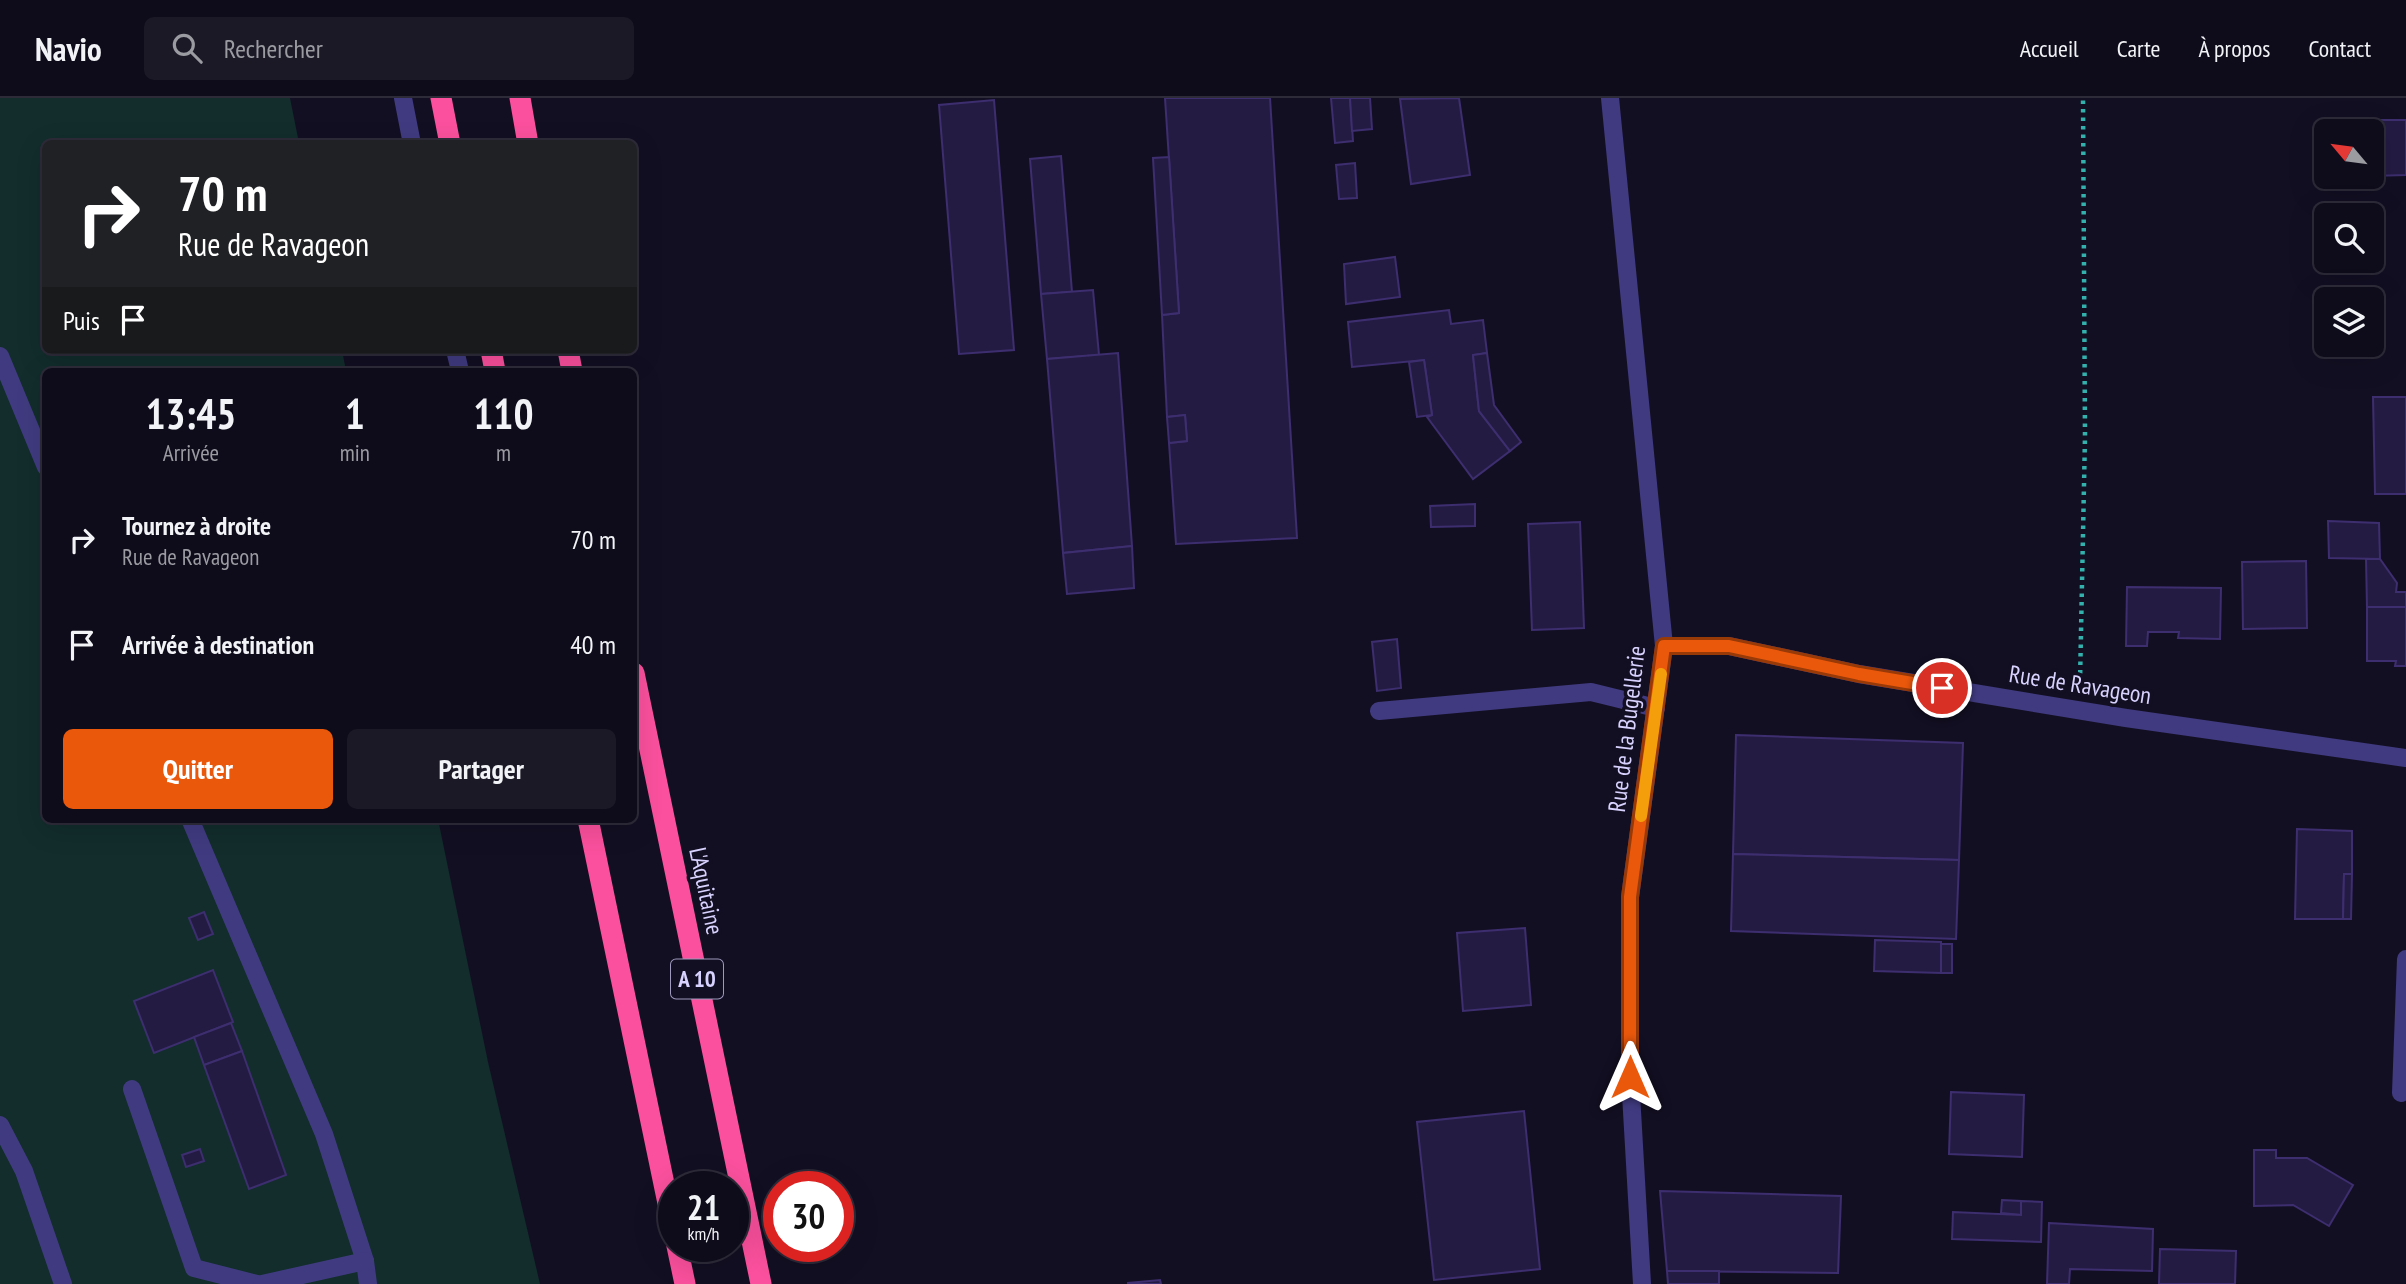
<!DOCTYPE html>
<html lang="fr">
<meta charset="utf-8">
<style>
body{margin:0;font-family:"PT Sans Narrow",sans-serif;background:#1c1927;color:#f1f3f6;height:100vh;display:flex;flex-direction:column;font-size:26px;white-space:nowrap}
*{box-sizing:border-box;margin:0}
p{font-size:23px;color:#9b9ba2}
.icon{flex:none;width:38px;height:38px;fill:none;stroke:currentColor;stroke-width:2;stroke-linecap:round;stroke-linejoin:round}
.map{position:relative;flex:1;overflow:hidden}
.side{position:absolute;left:42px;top:270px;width:595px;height:455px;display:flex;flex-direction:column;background:#0e0b1a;border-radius:10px;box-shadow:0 7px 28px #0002,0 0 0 2px #2e2b39}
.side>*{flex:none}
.top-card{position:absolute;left:42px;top:42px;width:595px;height:214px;border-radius:10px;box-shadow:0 7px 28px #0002,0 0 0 2px #2e2b39;background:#202124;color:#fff;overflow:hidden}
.needle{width:46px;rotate:299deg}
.tools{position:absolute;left:2314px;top:21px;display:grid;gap:14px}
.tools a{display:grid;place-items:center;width:70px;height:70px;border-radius:10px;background:#0e0b1a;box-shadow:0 7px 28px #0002,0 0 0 2px #2e2b39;font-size:35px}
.speed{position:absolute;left:658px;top:1073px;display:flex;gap:14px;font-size:35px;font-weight:700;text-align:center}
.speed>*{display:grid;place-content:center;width:91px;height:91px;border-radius:50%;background:#0e0b1a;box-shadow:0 7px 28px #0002,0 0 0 2px #2e2b39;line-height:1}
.speed small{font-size:18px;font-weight:400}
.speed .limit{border:10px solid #d22;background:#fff;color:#111}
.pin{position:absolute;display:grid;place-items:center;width:60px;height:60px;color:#fff;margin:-30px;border:4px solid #fff;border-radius:50%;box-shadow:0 2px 7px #0007}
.me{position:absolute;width:77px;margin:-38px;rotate:0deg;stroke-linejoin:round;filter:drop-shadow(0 0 5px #0008)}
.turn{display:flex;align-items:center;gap:24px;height:147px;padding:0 21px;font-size:32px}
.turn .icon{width:91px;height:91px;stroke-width:2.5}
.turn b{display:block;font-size:49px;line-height:60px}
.then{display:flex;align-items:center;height:66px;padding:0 21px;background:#0003;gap:14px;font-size:26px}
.eta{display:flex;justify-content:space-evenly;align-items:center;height:119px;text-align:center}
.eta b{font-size:42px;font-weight:700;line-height:49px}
.primary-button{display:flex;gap:14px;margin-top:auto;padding:14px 21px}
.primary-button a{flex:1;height:80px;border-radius:10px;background:#ea580c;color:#fff;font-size:28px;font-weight:700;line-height:80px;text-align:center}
.primary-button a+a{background:#1c1927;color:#f1f3f6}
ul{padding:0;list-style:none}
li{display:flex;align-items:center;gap:21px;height:105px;padding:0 21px}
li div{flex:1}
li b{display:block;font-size:26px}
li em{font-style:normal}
header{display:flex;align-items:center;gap:42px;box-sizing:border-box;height:98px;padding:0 35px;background:#0e0b1a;border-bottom:2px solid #2e2b39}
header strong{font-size:33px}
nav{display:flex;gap:38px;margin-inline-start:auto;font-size:24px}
.search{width:490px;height:63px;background:#1c1927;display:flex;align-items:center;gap:18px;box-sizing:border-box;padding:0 24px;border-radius:10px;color:#9b9ba2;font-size:26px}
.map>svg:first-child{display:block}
</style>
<header>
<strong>Navio</strong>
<div class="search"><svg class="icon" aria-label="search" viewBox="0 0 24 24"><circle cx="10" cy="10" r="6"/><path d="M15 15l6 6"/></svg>Rechercher</div>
<nav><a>Accueil</a><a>Carte</a><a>À propos</a><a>Contact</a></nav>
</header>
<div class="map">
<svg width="2406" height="1186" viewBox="0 0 2406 1186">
<rect width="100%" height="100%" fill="#130f23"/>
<polygon fill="#122d2c" points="0,0 290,0 299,45 46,46 46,252 342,252 346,273 46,273 46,721 438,721 488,964 540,1186 0,1186"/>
<g fill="#241b43" stroke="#3d2e6f" stroke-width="2">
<polygon points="1165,0 1270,0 1297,440 1176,446 1169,345 1187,343 1185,317 1167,319 1162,217 1179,215"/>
<polygon points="1331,0 1350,0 1353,43 1335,45"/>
<polygon points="1350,0 1370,0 1372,31 1352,33"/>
<polygon points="1459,0 1470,77 1411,86 1400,1"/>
<polygon points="994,2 1014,252 959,256 939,7"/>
<polygon points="2364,22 2406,22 2406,77 2371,78 2371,33 2364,33"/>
<polygon points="1061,58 1072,194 1041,196 1030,61"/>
<polygon points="1169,59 1179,215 1162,217 1153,60"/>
<polygon points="1355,65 1357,100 1339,101 1336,67"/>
<polygon points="1395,159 1400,199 1346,206 1344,166"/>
<polygon points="1093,192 1099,257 1047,261 1041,196"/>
<polygon points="1449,212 1451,226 1483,222 1487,255 1473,257 1479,313 1510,353 1473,381 1427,319 1432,317 1424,262 1352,269 1348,224"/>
<polygon points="1118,255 1132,448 1063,455 1047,261"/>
<polygon points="1487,255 1494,307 1521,344 1510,353 1479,313 1473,257"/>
<polygon points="1424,262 1432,317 1417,319 1409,264"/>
<polygon points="2373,299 2406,299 2406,396 2375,396"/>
<polygon points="1185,317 1187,343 1169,345 1167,319"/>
<polygon points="1475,406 1475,428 1431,429 1430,408"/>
<polygon points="2328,423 2379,425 2380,461 2329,460"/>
<polygon points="1580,424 1584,530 1532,532 1528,426"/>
<polygon points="1132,448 1134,490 1067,496 1063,455"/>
<polygon points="2366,461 2380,461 2397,485 2396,494 2406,494 2406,509 2367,509"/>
<polygon points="2306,463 2307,530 2243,531 2242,464"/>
<polygon points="2127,489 2221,490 2220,541 2178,540 2179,534 2148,534 2147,548 2126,548"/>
<polygon points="2367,509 2406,509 2406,568 2395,568 2396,563 2367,563"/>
<polygon points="1397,541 1401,590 1377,593 1372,544"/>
<polygon points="1736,637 1963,645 1959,762 1733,756"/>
<polygon points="2297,731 2352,733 2352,776 2344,776 2343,821 2295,821"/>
<polygon points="1733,756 1959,762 1956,841 1731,833"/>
<polygon points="2344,776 2352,776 2351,821 2343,821"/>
<polygon points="204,814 213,836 198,842 189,820"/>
<polygon points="1525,830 1531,907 1463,913 1457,835"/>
<polygon points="1875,842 1941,844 1941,875 1874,873"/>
<rect x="1941" y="846" width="11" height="29"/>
<polygon points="213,872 233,924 154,955 134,903"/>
<polygon points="231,925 242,953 204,967 194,939"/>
<polygon points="242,953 286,1077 249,1091 204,967"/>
<polygon points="1951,994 2024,997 2022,1059 1949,1056"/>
<polygon points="1524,1013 1540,1171 1434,1182 1417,1024"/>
<polygon points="200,1051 204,1063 186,1069 182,1057"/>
<polygon points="2254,1052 2276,1052 2276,1060 2307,1060 2353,1087 2329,1128 2293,1107 2254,1108"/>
<polygon points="1660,1093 1841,1098 1838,1175 1667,1173"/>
<polygon points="2002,1102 2021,1103 2021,1117 2001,1115"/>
<polygon points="2021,1103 2042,1104 2041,1144 1952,1141 1953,1114 2021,1117"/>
<polygon points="2049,1125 2153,1131 2152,1173 2070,1171 2069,1186 2047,1186"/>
<polygon points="2160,1151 2236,1153 2235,1186 2159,1186"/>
<polygon points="1667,1173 1719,1173 1719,1186 1668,1186"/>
<polygon points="1160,1182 1161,1186 1128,1186 1128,1185"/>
</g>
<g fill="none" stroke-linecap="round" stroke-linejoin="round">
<polyline stroke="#32b1ad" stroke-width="4.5" stroke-dasharray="3.5 5" stroke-linecap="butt" points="2080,584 2085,338 2083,0"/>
<g stroke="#403b80" stroke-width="18">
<polyline points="403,0 412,46"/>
<polyline points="1610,0 1664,548 1630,799 1630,979 1642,1186"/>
<polyline points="455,252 460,273"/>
<polyline points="0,258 46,369"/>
<polyline points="1664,548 1729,548 1859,576 2126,620 2406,660"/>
<polyline points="1379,613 1591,594 1656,610"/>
<polyline points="190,721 324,1036 365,1163 368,1186"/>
<polyline points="132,991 194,1170 257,1186"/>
<polyline points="2401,995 2406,861"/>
<polyline points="0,1027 24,1073 63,1186"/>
<polyline points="262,1186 365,1163"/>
</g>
<g stroke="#fa509d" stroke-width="21">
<polyline points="441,0 450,46"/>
<polyline points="520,0 528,46"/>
<polyline points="491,252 495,273"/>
<polyline points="568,252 572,273"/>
<polyline points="634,575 761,1186"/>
<polyline points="588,721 674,1134"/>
<polyline points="677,1148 685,1186"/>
</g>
</g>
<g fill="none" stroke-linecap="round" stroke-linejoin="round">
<g stroke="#983908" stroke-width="18">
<polyline id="route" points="1630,979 1630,799 1664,548 1729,548 1859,576 1942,590"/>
</g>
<use href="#route" stroke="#ea580c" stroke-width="12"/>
<polyline stroke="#f59e0b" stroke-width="12" points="1641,718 1661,576"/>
</g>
<g text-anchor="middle" stroke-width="7" stroke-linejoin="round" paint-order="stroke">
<rect fill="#130f23" stroke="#9d98bc" stroke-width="2" x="671" y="861.5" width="52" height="39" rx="5"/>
<g font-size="23" font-weight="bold" fill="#d8d2fe">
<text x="697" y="889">A 10</text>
</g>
<g font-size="24" fill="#d8d2fe" stroke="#130f23">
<text transform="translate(2080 587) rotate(9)" y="8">Rue de Ravageon</text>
<text transform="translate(1627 631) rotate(-83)" y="8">Rue de la Bugellerie</text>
<text transform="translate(706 793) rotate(78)" y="8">L'Aquitaine</text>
</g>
</g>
</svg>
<div class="tools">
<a><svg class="needle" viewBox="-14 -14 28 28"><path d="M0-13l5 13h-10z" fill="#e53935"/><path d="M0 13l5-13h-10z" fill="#9b9ba2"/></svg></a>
<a><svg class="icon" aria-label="search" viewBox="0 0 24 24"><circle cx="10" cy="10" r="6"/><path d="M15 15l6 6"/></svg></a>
<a><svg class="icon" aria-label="layers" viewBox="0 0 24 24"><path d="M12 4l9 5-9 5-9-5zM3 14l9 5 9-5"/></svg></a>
</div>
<div class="speed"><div>21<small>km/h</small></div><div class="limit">30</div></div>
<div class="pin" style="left:1942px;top:590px;background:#d93025"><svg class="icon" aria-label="arrive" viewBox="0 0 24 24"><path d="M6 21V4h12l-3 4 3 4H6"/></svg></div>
<svg class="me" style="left:1630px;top:979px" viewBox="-20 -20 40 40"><path d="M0-17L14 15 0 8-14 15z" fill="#ea580c" stroke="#fff" stroke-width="4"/></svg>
<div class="top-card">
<div class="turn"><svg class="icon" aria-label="right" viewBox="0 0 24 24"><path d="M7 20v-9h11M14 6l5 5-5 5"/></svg><div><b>70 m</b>Rue de Ravageon</div></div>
<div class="then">Puis<svg class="icon" aria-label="arrive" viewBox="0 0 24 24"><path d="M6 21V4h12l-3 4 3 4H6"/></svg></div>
</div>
<section class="side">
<div class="eta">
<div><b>13:45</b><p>Arrivée</p></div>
<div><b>1</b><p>min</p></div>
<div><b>110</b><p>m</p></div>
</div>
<ul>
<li><svg class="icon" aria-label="right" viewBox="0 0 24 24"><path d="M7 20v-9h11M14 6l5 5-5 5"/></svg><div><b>Tournez à droite</b><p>Rue de Ravageon</p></div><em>70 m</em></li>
<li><svg class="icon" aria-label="arrive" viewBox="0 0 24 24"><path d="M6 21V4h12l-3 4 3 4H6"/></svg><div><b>Arrivée à destination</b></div><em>40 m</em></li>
</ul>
<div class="primary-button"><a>Quitter</a><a>Partager</a></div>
</section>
</div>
